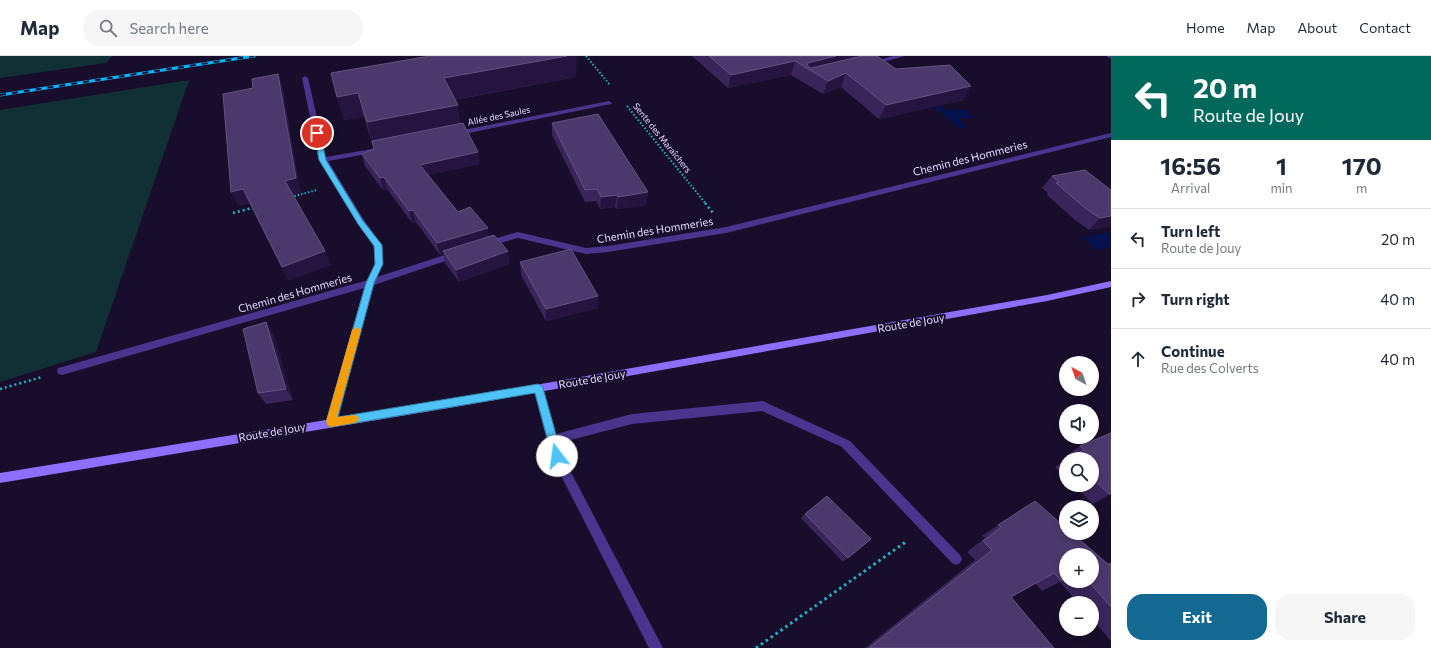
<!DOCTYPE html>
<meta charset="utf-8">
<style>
body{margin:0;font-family:Commissioner,sans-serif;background:#f6f6f7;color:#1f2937;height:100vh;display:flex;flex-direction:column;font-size:15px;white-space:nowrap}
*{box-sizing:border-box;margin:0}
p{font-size:13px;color:#747a83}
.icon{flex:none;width:22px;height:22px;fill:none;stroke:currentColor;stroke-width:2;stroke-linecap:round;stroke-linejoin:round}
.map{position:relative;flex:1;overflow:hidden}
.details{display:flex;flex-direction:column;background:#fff;width:320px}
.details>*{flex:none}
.guide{background:#00695c;color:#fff;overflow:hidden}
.needle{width:26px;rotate:320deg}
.fabs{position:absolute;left:1059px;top:300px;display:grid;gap:8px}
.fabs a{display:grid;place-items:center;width:40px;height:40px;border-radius:50%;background:#fff;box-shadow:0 2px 6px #0003;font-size:20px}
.pin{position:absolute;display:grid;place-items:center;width:34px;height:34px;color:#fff;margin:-17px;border:2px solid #fff;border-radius:50%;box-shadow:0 1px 4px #0007}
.me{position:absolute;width:44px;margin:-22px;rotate:345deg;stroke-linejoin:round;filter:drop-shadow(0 0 3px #0008)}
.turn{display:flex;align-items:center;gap:14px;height:84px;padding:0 16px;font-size:18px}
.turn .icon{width:52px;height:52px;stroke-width:2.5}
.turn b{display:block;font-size:28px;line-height:34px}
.eta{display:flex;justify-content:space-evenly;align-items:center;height:68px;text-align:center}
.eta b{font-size:24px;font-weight:700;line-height:28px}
.button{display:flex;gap:8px;margin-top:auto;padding:8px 16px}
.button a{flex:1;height:46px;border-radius:16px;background:#136991;color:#fff;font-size:16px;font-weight:700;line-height:46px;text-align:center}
.button a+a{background:#f6f6f7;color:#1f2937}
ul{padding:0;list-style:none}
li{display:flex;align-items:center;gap:12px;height:60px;padding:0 16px;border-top:1px solid #e0e1e3}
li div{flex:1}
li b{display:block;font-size:15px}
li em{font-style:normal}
header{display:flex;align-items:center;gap:24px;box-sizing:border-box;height:56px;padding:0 20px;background:#fff;border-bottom:1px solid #e0e1e3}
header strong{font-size:19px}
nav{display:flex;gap:22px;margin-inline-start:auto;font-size:14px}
.search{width:280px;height:36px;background:#f6f6f7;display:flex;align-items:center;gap:10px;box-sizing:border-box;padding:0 14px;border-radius:16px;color:#747a83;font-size:15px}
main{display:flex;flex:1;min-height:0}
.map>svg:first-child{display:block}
</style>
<header>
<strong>Map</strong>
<div class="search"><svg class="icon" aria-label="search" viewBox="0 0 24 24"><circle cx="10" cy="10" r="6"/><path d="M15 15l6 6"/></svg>Search here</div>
<nav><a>Home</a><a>Map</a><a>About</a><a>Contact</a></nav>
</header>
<main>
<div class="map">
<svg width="1111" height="592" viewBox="0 0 1111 592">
<rect width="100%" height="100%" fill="#180e2b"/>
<g fill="#103036">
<polygon points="0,0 112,0 106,7 0,22"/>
<polygon points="189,24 96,296 0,326 0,54"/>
</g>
<g fill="#05124d">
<polygon points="928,47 938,47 944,54 966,53 974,62 959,62 967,72 960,72"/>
<polygon points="1111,176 1111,191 1097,194 1082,182"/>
</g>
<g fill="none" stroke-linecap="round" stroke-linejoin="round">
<g stroke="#24b2c7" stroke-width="2" stroke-dasharray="1.5 2" stroke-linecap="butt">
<polyline points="586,0 610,29"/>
<polyline points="627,50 706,148"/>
<polyline points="291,141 317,134"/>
</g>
<g stroke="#24b2c7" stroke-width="2.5" stroke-dasharray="2 3" stroke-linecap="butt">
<polyline points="705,147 713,157"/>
<polyline points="233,157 256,151"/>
<polyline points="0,333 42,321"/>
</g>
<polyline stroke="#24b2c7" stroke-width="3" stroke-dasharray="2.5 3.5" stroke-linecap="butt" points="756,592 907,485"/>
<g fill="#49358e" fill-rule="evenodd">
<polygon points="893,0 905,0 879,7 876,5"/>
<polygon points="305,20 308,22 326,101 378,92 382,94 378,96 328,105 364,164 382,189 383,208 373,229 367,229 365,227 375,208 374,189 358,168 319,104 302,22"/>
<polygon points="609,45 612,47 611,48 454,80 450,78 454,76"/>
<polygon points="538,328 542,329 543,332 556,378 632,358 763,345 767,347 850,385 960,499 962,503 960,507 956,509 952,507 842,391 762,355 632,368 559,387 562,399 663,592 649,592 551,400 533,332 534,329"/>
</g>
<g fill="#49358e" fill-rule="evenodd">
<polygon points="1106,0 1111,0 1111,3"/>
<polygon points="1111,77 1111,81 726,177 608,196 586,198 518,182 486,191 482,188 483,186 518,176 586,192 608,190 726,171"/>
<polygon points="457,195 460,196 461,198 460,200 374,229 336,367 335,370 331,372 327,370 326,367 364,232 62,319 58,318 57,315 58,312 62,311 368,224"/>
</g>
<polygon fill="#8d6fff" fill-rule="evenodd" points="1111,225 1111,231 1047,245 461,350 0,427 0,417 461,342 1047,239"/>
<g stroke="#04b7ff" stroke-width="3">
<polyline id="rail" points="0,39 254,0"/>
</g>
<use href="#rail" stroke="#180e2b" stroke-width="2" stroke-dasharray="6" stroke-linecap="butt"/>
</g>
<g fill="#3a255a" fill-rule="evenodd">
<polygon points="692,0 877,0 896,13 964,44 879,63 841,31 823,38 791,19 728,32"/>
<polygon points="576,21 455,44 460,68 478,96 479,108 428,119 458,156 508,195 509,208 459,226 445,207 444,198 440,199 416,166 412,167 387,133 383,134 365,110 362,98 374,94 364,61 344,64 337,41"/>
<polygon points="552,67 648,136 646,149 617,153 615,151 600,153 596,145 585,146 552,79"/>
<polygon points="1052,120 1111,134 1111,170 1089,174 1075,164 1047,139 1048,137 1042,132"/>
<polygon points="520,206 598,240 598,252 546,265 521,219"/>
<polygon points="273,277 293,344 266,348 258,337"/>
<polygon points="1111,377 1111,439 1093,448 1074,429 1092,429 1092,403 1066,403 1068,402 1066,400 1080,390"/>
<polygon points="1066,403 1066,422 1055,411"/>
<polygon points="805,458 871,483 843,506 801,462"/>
<path d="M998 469 1108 507 1111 506V585L1092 563V547H1078L1060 526 1042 535 1035 527 1011 541 1054 592H865L975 504 967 496 985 482 982 480ZM1066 499 1092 525H1066Z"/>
</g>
<g fill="#251440">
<polygon points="567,0 577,0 576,21 447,45 444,22"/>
<polygon points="836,0 864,0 816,17 807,9 808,7"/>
<polygon points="795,5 791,19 728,32 731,19"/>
<polygon points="846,17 841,31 823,38 828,25"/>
<polygon points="278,18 283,32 301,137 291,139 285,125"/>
<polygon points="971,30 964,44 879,63 886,49"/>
<polygon points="358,37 364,61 344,64 337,41"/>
<polygon points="458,49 461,73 373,90 367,66"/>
<polygon points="478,96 479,108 422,121 420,109"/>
<polygon points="384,121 387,133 383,134 380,122"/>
<polygon points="243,133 250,147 238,150 231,136"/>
<polygon points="648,136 646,149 617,153 618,141"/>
<polygon points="617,139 615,151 600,153 601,141"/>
<polygon points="413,154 416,166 412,167 409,155"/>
<polygon points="1111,160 1111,170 1089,174 1100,162"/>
<polygon points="488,172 489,184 443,195 444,198 440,199 437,187"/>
<polygon points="325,195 331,209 288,225 282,211"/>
<polygon points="508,195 509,208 459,226 456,214"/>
<polygon points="598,240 598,252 546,265 546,253"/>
<polygon points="266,266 273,277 293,344 286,333"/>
<polygon points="1111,437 1111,439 1093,448 1109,438"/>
</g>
<g fill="#4c396c" stroke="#645283">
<polygon points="430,0 567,0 444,22 458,49 367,66 358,37 337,41 331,17"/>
<polygon points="709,0 836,0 808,7 807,9 811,12 862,0 877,0 896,13 950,9 971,30 886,49 846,17 828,25 795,5 731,19"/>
<polygon points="278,18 296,122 285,125 325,195 282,211 243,133 231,136 223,38 253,32 252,23"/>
<polygon points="598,58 648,136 618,141 617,139 601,141 597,133 585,134 552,67"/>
<polygon points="463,67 478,96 420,109 458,156 470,151 488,172 437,187 413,154 409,155 384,121 380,122 362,98 374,93 372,85"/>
<polygon points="1085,114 1111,134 1111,160 1100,162 1085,152 1056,127 1059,126 1052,120"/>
<polygon points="494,179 508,195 456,214 443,195"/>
<polygon points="571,193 598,240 546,253 520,206"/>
<polygon points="266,266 286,333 258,337 243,273"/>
<polygon points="1111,377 1111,437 1109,438 1092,422 1092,403 1072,403 1069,401 1084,394 1080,390"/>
<polygon points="827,440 871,483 848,502 805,458"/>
<polygon points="1035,445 1066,472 1066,477 1072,477 1109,509 1111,507 1111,551 1088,525 1092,525 1092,499 1066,499 1066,522 1062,525 1054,517 1011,541 1054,592 869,592 992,494 983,485 1001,471 998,469"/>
</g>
<polygon fill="#4fc3f7" stroke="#337fa1" points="317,75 320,77 326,104 363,165 382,189 383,208 374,227 338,361 538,328 542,330 543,332 562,400 561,404 557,405 554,404 552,400 535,337 331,371 328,370 326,366 366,227 375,208 374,190 358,168 319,104 314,77"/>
<polygon fill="#f59e0b" points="357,271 361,274 337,361 354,359 357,360 359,363 357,366 354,367 331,371 328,370 326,366 352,274"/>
<g text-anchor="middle" stroke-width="4" stroke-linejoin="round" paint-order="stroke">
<g font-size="9" fill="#e4d8ff" stroke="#180e2b">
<text transform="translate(499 60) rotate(-12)" y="3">Allée des Saules</text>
<text transform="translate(662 82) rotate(51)" y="3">Sente des Maraîchers</text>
</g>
<g font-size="11" fill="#e4d8ff" stroke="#180e2b">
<text transform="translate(970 102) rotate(-14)" y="4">Chemin des Hommeries</text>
<text transform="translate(655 174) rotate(-9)" y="4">Chemin des Hommeries</text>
<text transform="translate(295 237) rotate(-16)" y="4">Chemin des Hommeries</text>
<text transform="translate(911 267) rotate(-10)" y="4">Route de Jouy</text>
<text transform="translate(592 323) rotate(-10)" y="4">Route de Jouy</text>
<text transform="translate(272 376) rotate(-10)" y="4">Route de Jouy</text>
</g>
</g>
</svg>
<div class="fabs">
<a><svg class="needle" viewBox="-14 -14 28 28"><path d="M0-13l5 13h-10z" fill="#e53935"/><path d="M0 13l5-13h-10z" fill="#747a83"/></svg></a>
<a><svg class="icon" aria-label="sound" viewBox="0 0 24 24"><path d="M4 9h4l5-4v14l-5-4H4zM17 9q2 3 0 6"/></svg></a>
<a><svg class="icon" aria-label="search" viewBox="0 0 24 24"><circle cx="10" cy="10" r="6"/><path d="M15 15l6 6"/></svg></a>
<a><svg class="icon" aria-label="layers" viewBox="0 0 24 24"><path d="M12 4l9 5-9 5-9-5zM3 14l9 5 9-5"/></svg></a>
<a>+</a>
<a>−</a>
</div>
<div class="pin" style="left:317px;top:77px;background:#d93025"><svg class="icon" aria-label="arrive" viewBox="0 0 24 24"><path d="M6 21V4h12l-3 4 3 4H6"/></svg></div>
<svg class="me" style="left:557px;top:400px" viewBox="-20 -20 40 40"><circle r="19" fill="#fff"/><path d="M0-13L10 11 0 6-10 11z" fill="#4fc3f7"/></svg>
</div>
<section class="details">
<div class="guide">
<div class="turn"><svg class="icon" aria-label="left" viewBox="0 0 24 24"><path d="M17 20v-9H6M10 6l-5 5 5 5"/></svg><div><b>20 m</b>Route de Jouy</div></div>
</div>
<div class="eta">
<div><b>16:56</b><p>Arrival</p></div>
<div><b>1</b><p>min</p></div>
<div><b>170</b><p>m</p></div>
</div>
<ul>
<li><svg class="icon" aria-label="left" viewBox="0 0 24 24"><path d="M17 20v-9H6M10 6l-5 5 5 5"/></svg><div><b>Turn left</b><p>Route de Jouy</p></div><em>20 m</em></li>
<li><svg class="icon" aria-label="right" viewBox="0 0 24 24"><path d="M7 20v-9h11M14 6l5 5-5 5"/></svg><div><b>Turn right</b></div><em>40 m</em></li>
<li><svg class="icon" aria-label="ahead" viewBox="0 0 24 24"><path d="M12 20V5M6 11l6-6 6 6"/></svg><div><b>Continue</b><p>Rue des Colverts</p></div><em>40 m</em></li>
</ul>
<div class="button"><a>Exit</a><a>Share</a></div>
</section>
</main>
